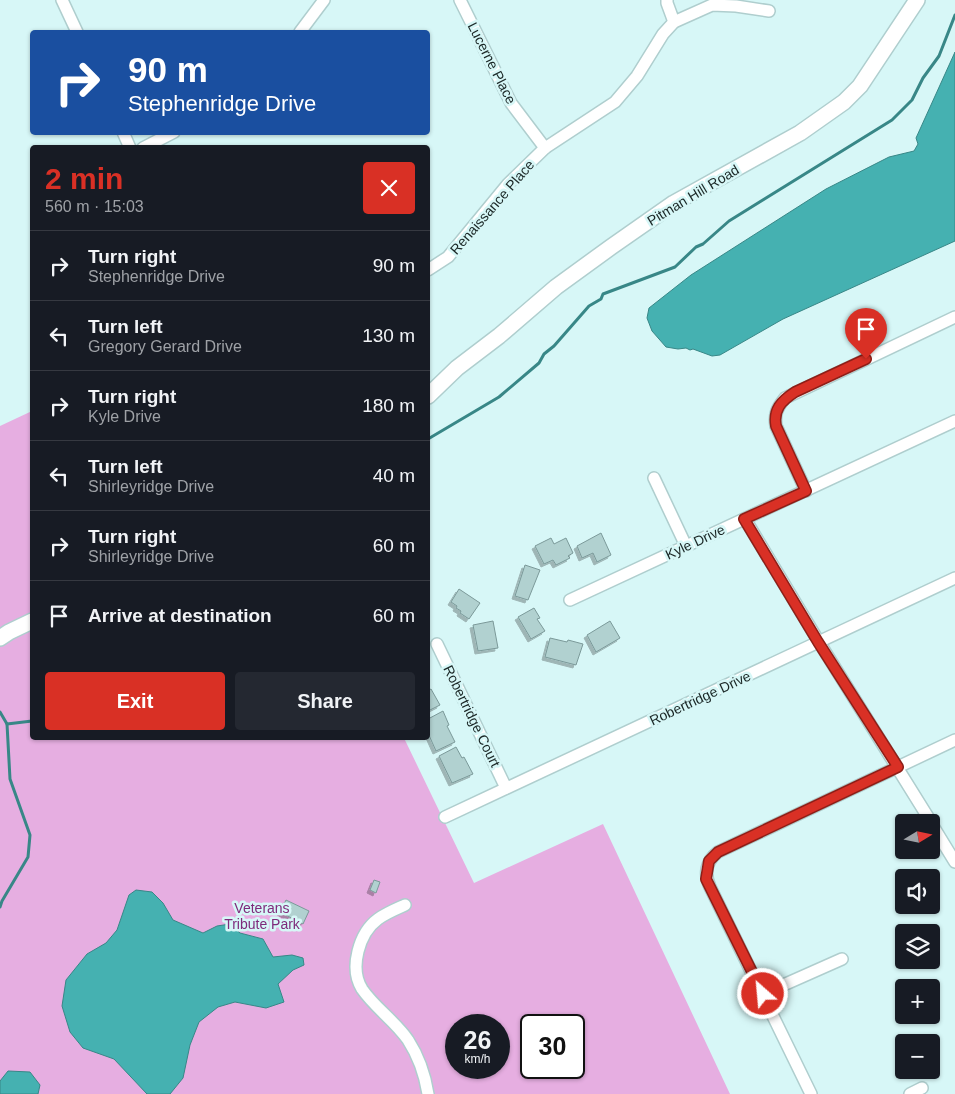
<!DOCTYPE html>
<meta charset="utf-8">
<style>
body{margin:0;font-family:Arial,sans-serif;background:#242831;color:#f1f3f6;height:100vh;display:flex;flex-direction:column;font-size:19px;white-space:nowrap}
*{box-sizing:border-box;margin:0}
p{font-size:16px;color:#9ea1a6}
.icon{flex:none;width:28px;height:28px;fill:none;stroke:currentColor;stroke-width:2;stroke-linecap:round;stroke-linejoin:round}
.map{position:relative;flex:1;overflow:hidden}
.panel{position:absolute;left:30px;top:145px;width:400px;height:595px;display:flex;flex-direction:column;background:#171b24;border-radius:5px;box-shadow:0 1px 4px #0004}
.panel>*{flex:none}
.hud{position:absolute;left:30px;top:30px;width:400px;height:105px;border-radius:5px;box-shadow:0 1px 4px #0004;background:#1a4fa0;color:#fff;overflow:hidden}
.needle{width:32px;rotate:80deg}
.fabs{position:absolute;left:895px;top:814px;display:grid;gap:10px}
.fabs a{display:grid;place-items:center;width:45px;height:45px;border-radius:5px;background:#171b24;box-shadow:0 1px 4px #0004;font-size:25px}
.speed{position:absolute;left:445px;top:1014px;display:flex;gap:10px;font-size:25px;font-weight:700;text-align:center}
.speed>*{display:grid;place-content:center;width:65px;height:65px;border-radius:50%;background:#171b24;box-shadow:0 1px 4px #0004;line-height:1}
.speed small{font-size:12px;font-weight:400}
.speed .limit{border:2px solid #111;border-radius:8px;background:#fff;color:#111}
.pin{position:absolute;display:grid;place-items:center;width:42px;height:42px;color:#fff;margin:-51px -21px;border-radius:50% 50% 50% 0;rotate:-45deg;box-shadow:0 0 5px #0007}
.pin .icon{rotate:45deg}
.me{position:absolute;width:55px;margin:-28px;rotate:333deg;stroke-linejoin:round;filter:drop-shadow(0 0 4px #0008)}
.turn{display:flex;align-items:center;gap:18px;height:105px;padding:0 15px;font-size:22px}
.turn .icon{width:65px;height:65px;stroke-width:2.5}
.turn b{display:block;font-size:35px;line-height:42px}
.round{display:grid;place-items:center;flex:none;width:52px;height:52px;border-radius:5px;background:#242831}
.overview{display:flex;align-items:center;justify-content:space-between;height:85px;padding:0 15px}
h1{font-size:30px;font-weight:700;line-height:38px;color:#d93025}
.button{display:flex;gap:10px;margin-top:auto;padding:10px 15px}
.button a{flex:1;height:58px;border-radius:5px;background:#d93025;color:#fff;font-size:20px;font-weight:700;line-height:58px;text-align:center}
.button a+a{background:#242831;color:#f1f3f6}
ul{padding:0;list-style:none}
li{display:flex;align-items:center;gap:15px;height:70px;padding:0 15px;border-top:1px solid #363941}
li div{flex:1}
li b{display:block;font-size:19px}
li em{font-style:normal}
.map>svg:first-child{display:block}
</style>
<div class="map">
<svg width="955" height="1094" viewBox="0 0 955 1094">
<defs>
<filter id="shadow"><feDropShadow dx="-3" dy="3" stdDeviation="0" flood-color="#0004"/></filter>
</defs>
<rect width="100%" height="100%" fill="#d7f7f7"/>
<path fill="#e6aee1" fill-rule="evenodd" d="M32 411V738H404L474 883 603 824 730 1094H0V426ZM456 1025H499V1068H456ZM531 1025H574V1068H531Z"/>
<g fill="#45b1b1" stroke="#388787">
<polygon points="955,52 955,241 783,319 720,355 712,356 693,349 690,350 686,348 678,349 666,347 652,331 647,318 649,308 691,275 826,189 889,157 914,151 918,144 916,138"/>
<polygon points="136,890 152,892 163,903 173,920 203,933 217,926 230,924 240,933 263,939 273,957 292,955 303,958 304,965 293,970 278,984 284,1002 266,1008 235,1002 218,1007 199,1022 190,1045 183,1078 170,1094 147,1094 114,1059 83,1048 70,1032 62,1006 66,980 87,954 106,943 117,930 129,895"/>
<polygon points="8,1071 30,1072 40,1085 38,1094 0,1094 0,1081"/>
</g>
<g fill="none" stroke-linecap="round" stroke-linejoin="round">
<g stroke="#388787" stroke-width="3">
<polyline points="428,439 499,397 539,363 544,354 554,346 589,306 601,299 603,294 675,267 696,247 703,244 729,221 892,120 912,100 923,78 939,56 955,15"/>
<polyline points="0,712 7,724 10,779 30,835 28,857 2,901 0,907"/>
<polyline points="7,724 32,721"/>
</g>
</g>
<g fill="#b1d1d0" stroke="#7b9999" filter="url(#shadow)">
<polygon points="601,533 611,555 597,562 593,553 582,558 577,546"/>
<polygon points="551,538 554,544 566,538 573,553 568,556 570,558 556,565 553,560 544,564 535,546"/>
<polygon points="525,565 540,570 528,600 515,596"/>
<polygon points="459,589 480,603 469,619 460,613 461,611 456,608 457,606 451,602"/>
<polygon points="534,608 540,618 537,619 545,631 531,639 518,617"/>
<polygon points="493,621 498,648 478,651 473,625"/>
<polygon points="610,621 620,638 596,652 587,635"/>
<polygon points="550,638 567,642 568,640 583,644 576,665 545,657"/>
<polygon points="428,688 429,690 431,689 440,705 428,711"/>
<polygon points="443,711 449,725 447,726 455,742 436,751 428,733 428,719"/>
<polygon points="456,747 462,758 464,757 473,774 452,783 439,756"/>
<polygon points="374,880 380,882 376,893 370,890"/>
<polygon points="286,900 309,911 303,924 280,912"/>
</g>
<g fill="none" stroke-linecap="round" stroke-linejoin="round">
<g stroke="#afcece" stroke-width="14">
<g id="minor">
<polyline points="62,0 77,32"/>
<polyline points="460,0 511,103 545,148"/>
<polyline points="667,0 667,3 674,22"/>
<polyline points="300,32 324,0"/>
<polyline points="123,132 130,148"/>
<polyline points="143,148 174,132"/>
<polyline points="428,270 448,257 508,184 545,148 615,102 637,76 663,34 674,22 712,5 736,6 769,11"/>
<polyline points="654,478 686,546"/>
<path d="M806 491 776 426C774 414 777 408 785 398L955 317"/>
<polyline points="745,519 819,642 931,822"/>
<polyline points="570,600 955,421"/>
<polyline points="437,644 506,788"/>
<polyline points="445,817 955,578"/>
<polyline points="931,823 955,862"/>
<path d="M405 905C396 909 386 913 378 919 359 933 349 968 362 989 375 1008 395 1021 408 1040 419 1057 425 1075 428 1094"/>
<polyline points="763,994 842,959"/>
<path d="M811 1094 710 887C704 874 706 861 718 852L955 740"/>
<polyline points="910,1094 922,1088"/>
</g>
</g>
<g stroke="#afcece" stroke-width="18">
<g id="major">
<polyline points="428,396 457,368 499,336 556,287 611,247 674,203 800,133 844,102 860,86 917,0"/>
<polyline points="0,638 9,632 32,621"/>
</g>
</g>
<use href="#minor" stroke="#fff" stroke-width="11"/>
<use href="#major" stroke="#fff" stroke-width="15"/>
</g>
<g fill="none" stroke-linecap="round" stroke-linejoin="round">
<g stroke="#8d1f18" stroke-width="12">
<path id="route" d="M763 994 706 879 709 861 718 852 898 767 818 642 744 519 806 491 776 426C773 410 781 401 795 392L866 359"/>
</g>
<use href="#route" stroke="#d93025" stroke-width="9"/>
</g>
<g text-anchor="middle" stroke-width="5" stroke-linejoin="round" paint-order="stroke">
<g font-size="14" fill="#1a2625" stroke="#d7f7f7">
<text transform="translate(492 63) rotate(63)" y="5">Lucerne Place</text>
<text transform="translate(693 195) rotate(-31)" y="5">Pitman Hill Road</text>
<text transform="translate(492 207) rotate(-49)" y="5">Renaissance Place</text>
<text transform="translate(695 542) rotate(-25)" y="5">Kyle Drive</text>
<text transform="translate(700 698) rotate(-25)" y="5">Robertridge Drive</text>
<text transform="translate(472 716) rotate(64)" y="5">Robertridge Court</text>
</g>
<g font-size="14" fill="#7e2a7b" stroke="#d7f7f7">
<text x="262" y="913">Veterans<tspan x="262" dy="16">Tribute Park</tspan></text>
</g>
</g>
</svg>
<div class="fabs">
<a><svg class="needle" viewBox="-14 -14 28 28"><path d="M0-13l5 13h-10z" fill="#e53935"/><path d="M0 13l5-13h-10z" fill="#9ea1a6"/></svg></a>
<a><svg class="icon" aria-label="sound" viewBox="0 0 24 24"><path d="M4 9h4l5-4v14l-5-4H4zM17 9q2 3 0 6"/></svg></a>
<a><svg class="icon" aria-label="layers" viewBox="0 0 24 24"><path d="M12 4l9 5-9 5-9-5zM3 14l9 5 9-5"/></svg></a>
<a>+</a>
<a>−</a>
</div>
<div class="speed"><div>26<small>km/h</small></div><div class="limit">30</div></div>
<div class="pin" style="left:866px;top:359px;background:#d93025"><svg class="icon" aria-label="arrive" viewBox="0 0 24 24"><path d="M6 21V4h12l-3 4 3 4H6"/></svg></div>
<svg class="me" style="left:763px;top:994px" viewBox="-20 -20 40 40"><circle r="17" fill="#d93025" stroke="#fff" stroke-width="3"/><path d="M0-11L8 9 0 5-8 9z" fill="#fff"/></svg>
<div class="hud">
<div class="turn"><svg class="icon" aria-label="right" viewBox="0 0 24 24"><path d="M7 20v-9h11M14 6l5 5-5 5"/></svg><div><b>90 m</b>Stephenridge Drive</div></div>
</div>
<section class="panel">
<div class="overview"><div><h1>2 min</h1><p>560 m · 15:03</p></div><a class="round" style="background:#d93025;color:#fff"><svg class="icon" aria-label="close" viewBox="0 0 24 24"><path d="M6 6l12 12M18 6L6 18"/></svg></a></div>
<ul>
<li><svg class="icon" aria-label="right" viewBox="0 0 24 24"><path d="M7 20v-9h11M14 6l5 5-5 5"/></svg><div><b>Turn right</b><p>Stephenridge Drive</p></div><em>90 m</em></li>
<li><svg class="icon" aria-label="left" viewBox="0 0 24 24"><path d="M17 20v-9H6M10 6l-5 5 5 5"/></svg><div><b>Turn left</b><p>Gregory Gerard Drive</p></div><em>130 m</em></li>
<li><svg class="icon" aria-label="right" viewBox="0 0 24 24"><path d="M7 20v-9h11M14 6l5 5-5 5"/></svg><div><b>Turn right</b><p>Kyle Drive</p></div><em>180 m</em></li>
<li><svg class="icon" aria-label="left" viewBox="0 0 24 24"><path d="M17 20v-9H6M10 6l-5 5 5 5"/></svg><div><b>Turn left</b><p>Shirleyridge Drive</p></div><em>40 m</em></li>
<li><svg class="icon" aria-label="right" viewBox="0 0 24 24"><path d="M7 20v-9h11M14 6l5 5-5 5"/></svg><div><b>Turn right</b><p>Shirleyridge Drive</p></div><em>60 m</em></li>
<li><svg class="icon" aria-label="arrive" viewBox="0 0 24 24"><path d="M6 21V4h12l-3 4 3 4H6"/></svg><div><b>Arrive at destination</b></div><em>60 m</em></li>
</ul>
<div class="button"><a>Exit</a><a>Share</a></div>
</section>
</div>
